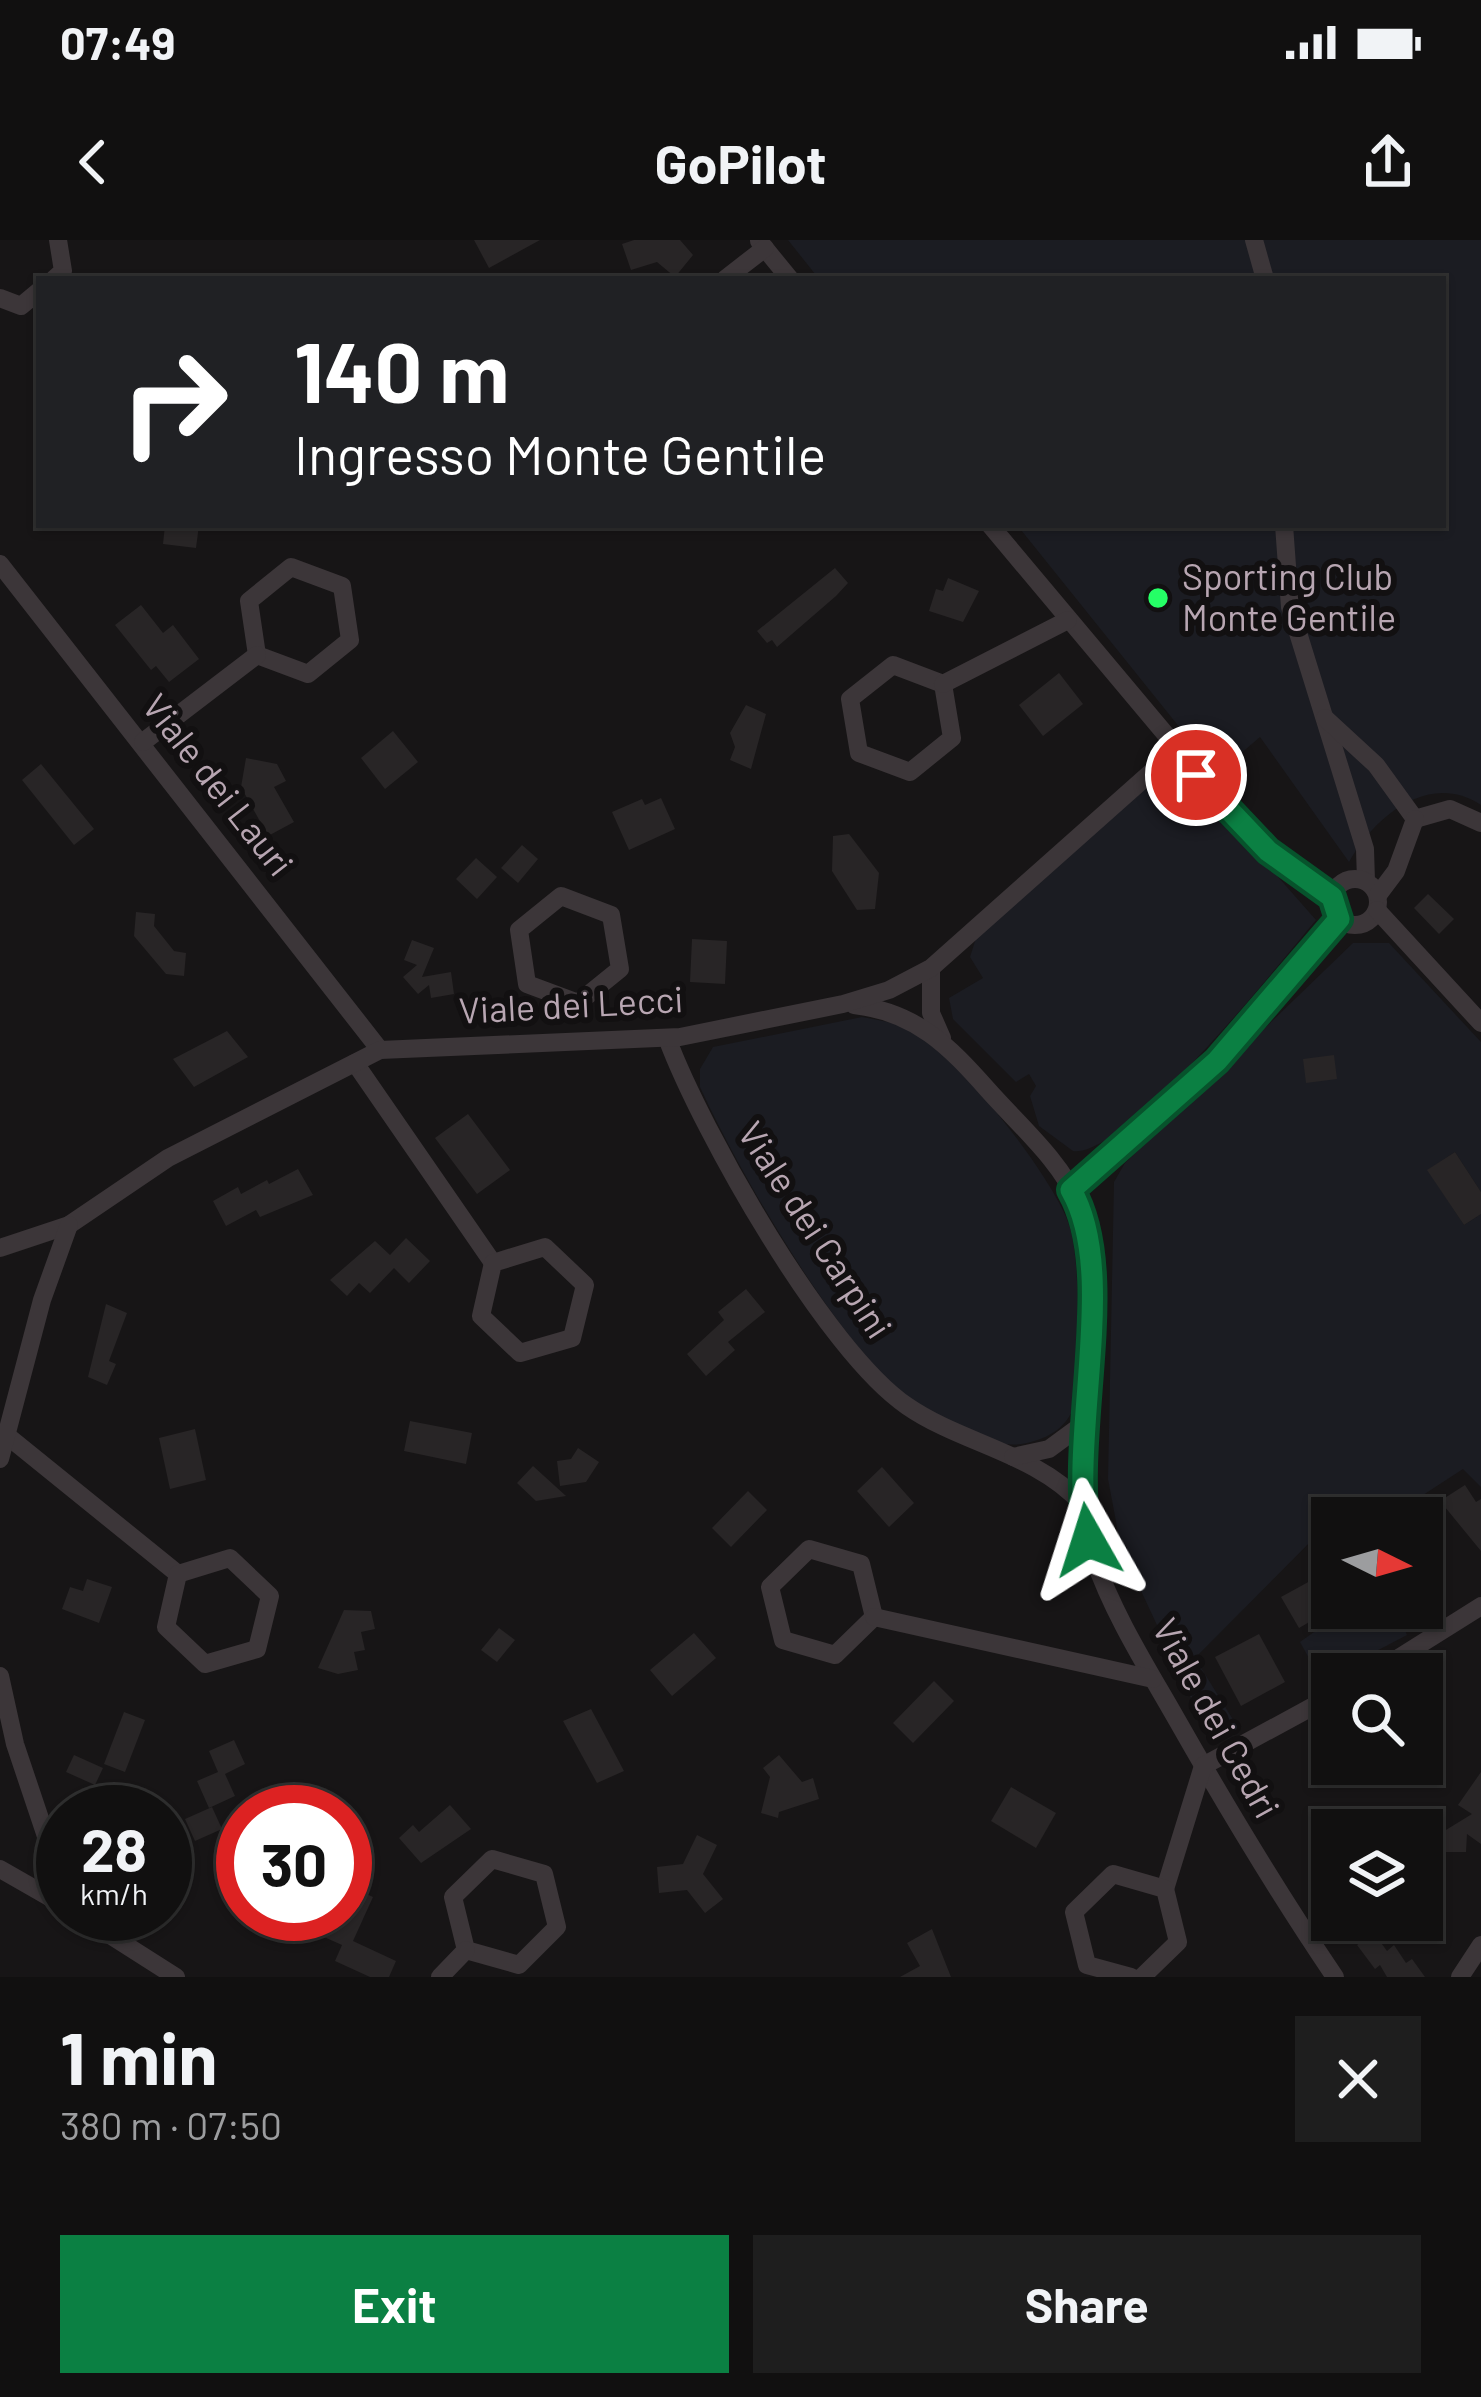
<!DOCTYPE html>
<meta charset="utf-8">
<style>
body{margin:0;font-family:Barlow,sans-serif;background:#1e1e1e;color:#f1f3f6;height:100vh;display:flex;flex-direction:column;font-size:45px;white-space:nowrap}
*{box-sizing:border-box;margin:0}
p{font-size:39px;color:#9c9d9f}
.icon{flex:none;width:66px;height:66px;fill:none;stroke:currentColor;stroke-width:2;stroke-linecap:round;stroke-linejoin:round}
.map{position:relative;height:1737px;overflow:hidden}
.drawer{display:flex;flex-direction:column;background:#111010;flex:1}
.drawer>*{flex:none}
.hud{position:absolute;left:36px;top:36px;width:1410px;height:252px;border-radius:0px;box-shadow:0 3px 9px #0004,0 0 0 3px #303030;background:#202124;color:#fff;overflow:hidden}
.needle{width:78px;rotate:95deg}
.fabs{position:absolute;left:1311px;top:1257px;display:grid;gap:24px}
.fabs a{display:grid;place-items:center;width:132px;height:132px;border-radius:0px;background:#111010;box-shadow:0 3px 9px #0004,0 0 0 3px #303030;font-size:60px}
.speed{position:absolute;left:36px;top:1545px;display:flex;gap:24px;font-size:60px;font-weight:700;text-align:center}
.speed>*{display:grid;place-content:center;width:156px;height:156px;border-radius:50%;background:#111010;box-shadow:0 3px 9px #0004,0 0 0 3px #303030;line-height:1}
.speed small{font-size:30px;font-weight:400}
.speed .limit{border:18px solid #d22;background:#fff;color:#111}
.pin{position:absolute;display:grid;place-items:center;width:102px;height:102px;color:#fff;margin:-51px;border:6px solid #fff;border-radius:50%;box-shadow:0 3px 12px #0007}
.me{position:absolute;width:132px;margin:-66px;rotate:354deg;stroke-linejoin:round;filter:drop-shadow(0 0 9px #0008)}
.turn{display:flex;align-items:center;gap:42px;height:252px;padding:0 60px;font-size:54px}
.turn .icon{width:156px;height:156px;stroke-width:2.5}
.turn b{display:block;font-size:84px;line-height:102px}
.round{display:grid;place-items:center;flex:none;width:126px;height:126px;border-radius:0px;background:#1e1e1e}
.head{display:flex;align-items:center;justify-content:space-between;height:204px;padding:0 60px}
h1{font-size:72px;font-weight:700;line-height:90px}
.cta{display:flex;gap:24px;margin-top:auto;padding:24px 60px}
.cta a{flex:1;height:138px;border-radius:0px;background:#0b8043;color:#fff;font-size:48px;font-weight:700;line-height:138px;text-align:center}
.cta a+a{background:#1e1e1e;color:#f1f3f6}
.status{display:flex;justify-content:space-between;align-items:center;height:84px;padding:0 60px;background:#111010;direction:ltr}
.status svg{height:33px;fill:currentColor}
header{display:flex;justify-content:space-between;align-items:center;height:156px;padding:0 60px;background:#111010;font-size:54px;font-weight:700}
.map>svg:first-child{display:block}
</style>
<div class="status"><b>07:49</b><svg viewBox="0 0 49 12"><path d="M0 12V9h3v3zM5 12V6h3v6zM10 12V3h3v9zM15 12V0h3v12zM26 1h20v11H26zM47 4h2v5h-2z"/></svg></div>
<header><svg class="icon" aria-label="back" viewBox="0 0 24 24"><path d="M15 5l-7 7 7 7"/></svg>GoPilot<svg class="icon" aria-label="share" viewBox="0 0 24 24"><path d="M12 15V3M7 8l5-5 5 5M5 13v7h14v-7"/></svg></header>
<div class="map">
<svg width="1481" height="1737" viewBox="0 0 1481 1737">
<rect width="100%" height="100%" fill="#171516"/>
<g fill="#1b1c22">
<path d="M788 0H1481V565C1429 531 1375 576 1349 622L1260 497 1217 534 1017 285H1443V39H819Z"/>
<path d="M1174 519 1316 680C1279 724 1124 919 1073 911L1039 886 1030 856 1036 846 1029 834 1016 842 953 779 949 758 983 738 970 717 977 695Z"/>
<polygon points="1353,703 1389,703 1481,802 1481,952 1455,912 1428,930 1464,985 1481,974 1481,1247 1463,1229 1420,1257 1434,1292 1422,1299 1422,1278 1332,1278 1332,1297 1325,1287 1195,1418 1240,1491 1213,1505 1121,1308 1108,1239 1114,942 1125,923"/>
<path d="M862 777C884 781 903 784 922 796 961 820 1061 947 1071 991 1083 1046 1075 1109 1074 1165 1068 1187 1049 1198 1027 1203 1001 1209 981 1197 958 1185 937 1173 913 1164 895 1147 828 1085 739 932 700 847V829L713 807Z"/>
<polygon points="1348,1368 1395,1368 1407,1395 1321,1440 1300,1402"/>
</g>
<g fill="#282526">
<polygon points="474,0 540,0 489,28"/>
<polygon points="634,0 680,0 693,15 675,37 657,22 631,30 622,4"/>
<polygon points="165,285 199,285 196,308 163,304"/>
<polygon points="835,328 848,343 836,356 777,407 772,400 767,403 757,391"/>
<polygon points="948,338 979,351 963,382 929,371 936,349 943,351"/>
<polygon points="141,365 163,393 173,385 199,419 169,442 156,426 151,430 115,385"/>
<polygon points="1059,433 1083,464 1043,496 1019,465"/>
<polygon points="746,465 766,474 751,529 730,520 735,507 730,493"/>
<polygon points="393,491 418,522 385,549 361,518"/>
<polygon points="246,518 277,524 286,541 274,547 294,582 268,596 241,547"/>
<polygon points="41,524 94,589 74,605 22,540"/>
<polygon points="661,558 675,589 629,610 612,572 642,559 645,565"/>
<polygon points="849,594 879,633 875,669 857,670 832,631 833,596"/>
<polygon points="522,605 538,619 518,643 501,628"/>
<polygon points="476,618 497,637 477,659 456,639"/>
<polygon points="1428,654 1454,679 1439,694 1414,668"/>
<polygon points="136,672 155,674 154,686 174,711 186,713 184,736 166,734 134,696"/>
<polygon points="692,699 727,701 725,744 690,742"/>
<polygon points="412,700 434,708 422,737 451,732 454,754 431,758 429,745 418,754 403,737 417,725 404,720"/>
<polygon points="227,791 248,817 194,847 173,819"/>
<polygon points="1334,815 1337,839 1306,843 1303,819"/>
<polygon points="468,874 510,930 477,954 435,898"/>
<polygon points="1455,912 1481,952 1481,974 1464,985 1427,930"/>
<polygon points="298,929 313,955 260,977 256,970 226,986 213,961 238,947 241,954 267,940 269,944"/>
<polygon points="406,998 430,1021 409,1043 394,1028 370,1053 359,1043 347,1056 330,1040 375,1001 390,1015"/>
<polygon points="746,1049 765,1072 728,1102 735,1110 706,1136 687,1114 724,1080 718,1072"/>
<polygon points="106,1064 127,1073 109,1121 116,1124 107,1145 88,1137"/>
<polygon points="410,1181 472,1193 466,1224 404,1211"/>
<polygon points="195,1189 206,1240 170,1249 159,1198"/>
<polygon points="578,1208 599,1222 586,1242 560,1246 557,1221 571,1219"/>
<polygon points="533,1226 566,1256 536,1261 517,1243"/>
<polygon points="882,1227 914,1263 889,1287 857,1251"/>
<polygon points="1465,1245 1476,1262 1481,1259 1481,1311 1440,1261"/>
<polygon points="748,1251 767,1270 731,1307 712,1288"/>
<polygon points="1332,1329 1332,1369 1299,1388 1281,1357"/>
<polygon points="87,1339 112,1347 99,1383 62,1369 70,1347 83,1351"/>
<polygon points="344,1370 371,1371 375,1389 361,1392 365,1410 354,1412 358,1430 338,1434 318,1428"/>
<polygon points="499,1388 515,1400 497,1422 481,1410"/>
<polygon points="694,1393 716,1418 672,1456 650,1430"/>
<polygon points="1259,1394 1285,1442 1241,1466 1215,1417"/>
<polygon points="934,1441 954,1461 913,1503 893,1483"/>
<polygon points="591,1469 624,1531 597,1543 563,1481"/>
<polygon points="124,1472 145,1480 125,1532 104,1524"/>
<polygon points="234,1500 245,1524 225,1534 235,1556 209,1568 197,1541 218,1532 209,1511"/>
<polygon points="74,1515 103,1528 95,1545 66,1532"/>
<polygon points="779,1515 802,1542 813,1538 819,1559 779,1572 778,1578 761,1573 770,1537 763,1528"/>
<polygon points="1481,1532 1481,1604 1467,1594 1466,1612 1440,1612 1441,1593 1472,1574 1458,1565"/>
<polygon points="1011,1547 1056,1573 1036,1608 991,1581"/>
<polygon points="450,1565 471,1589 421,1623 399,1598 413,1585 419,1592"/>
<polygon points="212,1567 222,1589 195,1601 185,1579"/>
<polygon points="697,1595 717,1605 703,1634 723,1659 705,1673 687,1650 659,1653 657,1627 683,1624"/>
<polygon points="345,1644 373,1657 353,1701 396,1721 389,1737 370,1737 335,1721 342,1705 324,1697 335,1674 345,1674"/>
<polygon points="932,1689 951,1737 900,1737 920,1726 907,1703"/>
<polygon points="1374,1693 1387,1711 1394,1705 1406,1723 1412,1719 1425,1737 1387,1737 1380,1725 1375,1729 1357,1705"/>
</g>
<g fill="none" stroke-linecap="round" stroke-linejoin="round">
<g stroke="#3c3639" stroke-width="18">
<polyline points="1254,0 1265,39"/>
<polyline points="759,1 790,39"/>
<polyline points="54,39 63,31 58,0"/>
<polyline points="725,39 765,8"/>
<polyline points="0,58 21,66 39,51"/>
<polyline points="990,285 1240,583 1284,625 1332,657"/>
<polyline points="1284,285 1290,367 1365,609 1366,641"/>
<polyline points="0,324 380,810"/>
<polygon points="291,327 342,346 350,400 308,434 257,415 249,361"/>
<polygon points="893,425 943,444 952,498 910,532 859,513 850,459"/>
<polyline points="943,444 1068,380"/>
<polyline points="1325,478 1376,525 1415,579 1450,569 1481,583"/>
<polyline points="143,502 257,415"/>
<circle cx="1355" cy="662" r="23"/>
<polyline points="1378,655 1396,631 1415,579"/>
<polygon points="561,656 611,675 620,729 578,763 527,744 519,690"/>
<polyline points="1377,670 1481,783"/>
<polyline points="931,728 931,773 942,798"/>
<path d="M854 765C916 772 949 806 988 850 1019 885 1061 921 1079 964 1119 1061 1057 1210 1094 1318 1113 1374 1148 1429 1177 1480 1227 1568 1278 1653 1335 1737"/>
<path d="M667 798C702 892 826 1111 907 1166 962 1204 1036 1213 1082 1264"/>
<polyline points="355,823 493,1023"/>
<polyline points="1071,949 1217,821 1339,679"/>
<polygon points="545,1007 585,1045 572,1098 520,1113 481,1076 493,1023"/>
<polyline points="0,1008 69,985 168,918 380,810 680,797 843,764 889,750 931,728 1175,511"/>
<polyline points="5,1194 178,1334"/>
<polyline points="1013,1217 1049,1209 1083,1184"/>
<polyline points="0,1219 42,1060 69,985"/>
<polygon points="809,1309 861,1324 874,1377 835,1415 783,1400 770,1347"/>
<polygon points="230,1318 270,1356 257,1409 205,1424 166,1387 178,1334"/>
<polyline points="874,1377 1153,1439"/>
<polyline points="1373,1434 1481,1366"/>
<polyline points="0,1436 15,1504 63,1647"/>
<polygon points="492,1619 544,1634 557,1687 519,1725 466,1710 453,1657"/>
<polyline points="0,1629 63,1665"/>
<polyline points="1165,1649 1203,1526 1332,1456"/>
<polyline points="77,1674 176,1737"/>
<polyline points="440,1737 466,1710"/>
<polyline points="1131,1737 1087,1725 1074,1672 1113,1634 1165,1649 1178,1702 1142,1737"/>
<polyline points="1460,1737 1481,1705"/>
</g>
</g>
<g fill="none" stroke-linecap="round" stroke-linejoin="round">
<g stroke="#07532c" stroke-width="30">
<path id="route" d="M1088 1300C1067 1198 1120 1035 1071 950L1217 821 1339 679 1332 657 1268 611 1196 535"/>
</g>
<use href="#route" stroke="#0b8043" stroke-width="21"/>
</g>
<circle fill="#25ff66" stroke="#121011" stroke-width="4.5" cx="1158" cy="358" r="12"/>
<g text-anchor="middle" stroke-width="12" stroke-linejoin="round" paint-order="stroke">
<g font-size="36" fill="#b8a6b2" stroke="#121011" text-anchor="start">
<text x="1182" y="350">Sporting Club<tspan x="1182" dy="41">Monte Gentile</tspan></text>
</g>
<g font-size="36" fill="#b8a6b2" stroke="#121011">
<text transform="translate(218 545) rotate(52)" y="13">Viale dei Lauri</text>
<text transform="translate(571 765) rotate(-3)" y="13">Viale dei Lecci</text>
<text transform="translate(815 990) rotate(57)" y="13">Viale dei Carpini</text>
<text transform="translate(1216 1478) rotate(61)" y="13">Viale dei Cedri</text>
</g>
</g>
</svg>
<div class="fabs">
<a><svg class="needle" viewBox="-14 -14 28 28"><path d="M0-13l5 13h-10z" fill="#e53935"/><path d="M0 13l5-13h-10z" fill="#9c9d9f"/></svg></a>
<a><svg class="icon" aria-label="search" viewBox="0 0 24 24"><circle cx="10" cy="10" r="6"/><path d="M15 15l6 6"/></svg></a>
<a><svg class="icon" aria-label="layers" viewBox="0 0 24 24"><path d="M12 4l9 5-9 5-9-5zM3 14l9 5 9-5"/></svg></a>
</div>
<div class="speed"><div>28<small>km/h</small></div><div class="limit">30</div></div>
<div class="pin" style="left:1196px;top:535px;background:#d93025"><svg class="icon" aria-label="arrive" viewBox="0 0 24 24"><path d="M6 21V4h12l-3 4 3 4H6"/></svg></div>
<svg class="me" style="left:1088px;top:1300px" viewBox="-20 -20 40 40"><path d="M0-17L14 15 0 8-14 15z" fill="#0b8043" stroke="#fff" stroke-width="4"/></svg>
<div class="hud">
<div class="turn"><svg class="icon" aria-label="right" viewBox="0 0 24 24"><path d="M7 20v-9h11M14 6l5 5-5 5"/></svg><div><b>140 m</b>Ingresso Monte Gentile</div></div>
</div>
</div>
<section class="drawer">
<div class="head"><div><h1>1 min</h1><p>380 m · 07:50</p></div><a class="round"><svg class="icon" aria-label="close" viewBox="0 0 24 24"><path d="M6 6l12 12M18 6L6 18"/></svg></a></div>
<div class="cta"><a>Exit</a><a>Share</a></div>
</section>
